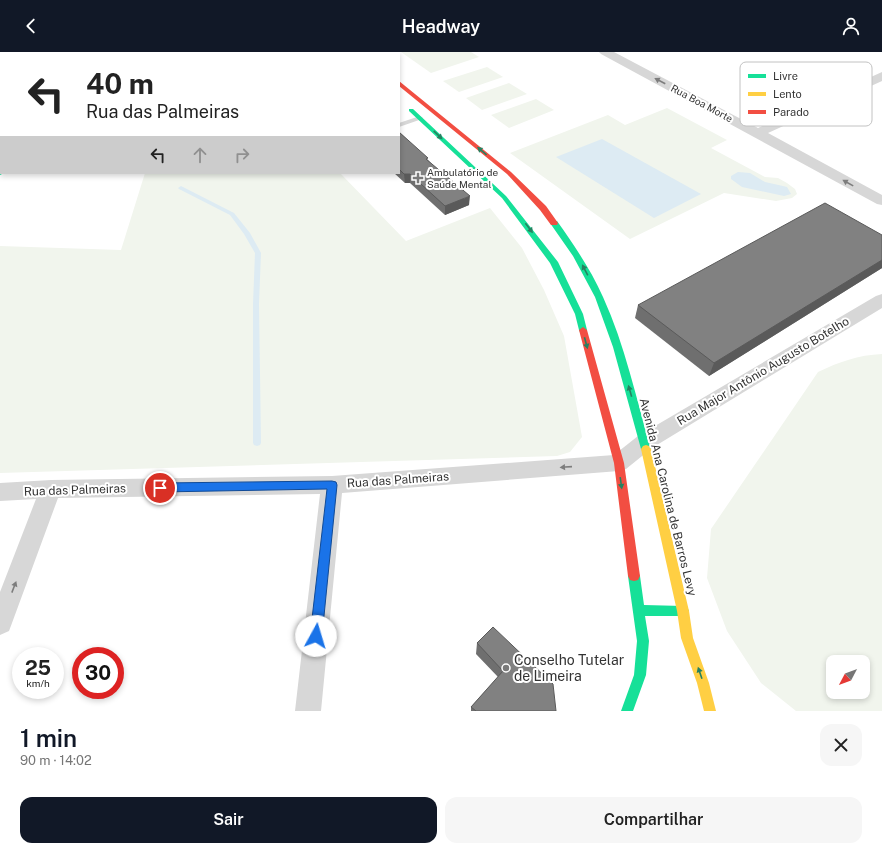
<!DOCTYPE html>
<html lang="pt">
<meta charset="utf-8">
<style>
body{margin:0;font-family:"Public Sans",sans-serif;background:#f6f6f6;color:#222;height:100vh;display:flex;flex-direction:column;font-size:15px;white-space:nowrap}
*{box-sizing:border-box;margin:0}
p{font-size:13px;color:#767676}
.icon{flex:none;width:22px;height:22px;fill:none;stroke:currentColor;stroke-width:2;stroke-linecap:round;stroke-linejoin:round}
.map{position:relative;height:659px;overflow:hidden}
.drawer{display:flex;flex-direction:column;background:#fff;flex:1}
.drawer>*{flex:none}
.guide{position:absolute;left:0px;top:0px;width:400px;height:122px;box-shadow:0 2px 6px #0003;background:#fff;color:#222;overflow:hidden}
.needle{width:26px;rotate:229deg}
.buttons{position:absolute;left:826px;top:603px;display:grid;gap:8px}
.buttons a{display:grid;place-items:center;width:44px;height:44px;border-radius:8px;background:#fff;box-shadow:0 2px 6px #0003;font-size:20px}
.speed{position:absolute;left:12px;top:595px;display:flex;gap:8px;font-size:20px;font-weight:700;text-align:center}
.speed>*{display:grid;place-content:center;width:52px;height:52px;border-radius:50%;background:#fff;box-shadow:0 2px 6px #0003;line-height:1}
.speed small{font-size:10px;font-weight:400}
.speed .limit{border:6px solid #d22;background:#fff;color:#111}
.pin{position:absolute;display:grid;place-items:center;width:34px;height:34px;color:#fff;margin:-17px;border:2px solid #fff;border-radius:50%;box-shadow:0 1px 4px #0007}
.me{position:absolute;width:44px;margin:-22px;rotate:6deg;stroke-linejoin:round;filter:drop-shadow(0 0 3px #0008)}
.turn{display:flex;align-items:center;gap:14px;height:84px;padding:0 20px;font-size:18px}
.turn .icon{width:52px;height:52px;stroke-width:2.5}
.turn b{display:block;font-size:28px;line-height:34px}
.lanes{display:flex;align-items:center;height:38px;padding:0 20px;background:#0003;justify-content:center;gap:20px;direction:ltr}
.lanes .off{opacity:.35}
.round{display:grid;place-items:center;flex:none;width:42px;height:42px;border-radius:12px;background:#f6f6f6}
.overview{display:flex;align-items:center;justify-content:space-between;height:68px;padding:0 20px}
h1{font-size:24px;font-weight:600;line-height:30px;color:#111827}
.primary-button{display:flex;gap:8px;margin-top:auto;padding:8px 20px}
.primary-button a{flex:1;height:46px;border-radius:12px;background:#111827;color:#fff;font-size:16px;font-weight:600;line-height:46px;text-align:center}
.primary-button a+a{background:#f6f6f6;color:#222}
header{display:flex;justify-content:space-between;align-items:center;height:52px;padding:0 20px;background:#111827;color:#fff;font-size:18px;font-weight:600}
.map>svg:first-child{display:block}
</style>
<header><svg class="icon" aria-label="back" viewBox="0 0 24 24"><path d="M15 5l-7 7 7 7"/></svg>Headway<svg class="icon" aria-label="person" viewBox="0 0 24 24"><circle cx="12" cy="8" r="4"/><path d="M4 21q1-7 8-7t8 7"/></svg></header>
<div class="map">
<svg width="882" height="659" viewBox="0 0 882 659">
<rect width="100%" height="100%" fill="#fff"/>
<g fill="#f1f5ed" fill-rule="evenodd">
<polygon points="401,0 471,0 479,5 431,21"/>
<polygon points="487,15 503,25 459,40 443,29"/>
<polygon points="509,31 527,42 482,58 466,46"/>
<polygon points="536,47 554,58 509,76 491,63"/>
<polygon points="667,56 727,88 711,96 765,125 778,126 787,131 795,137 797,142 792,146 776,149 724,141 630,187 510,101 608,63 625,73"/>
<polygon points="145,121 340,121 406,189 490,156 522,196 544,238 564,284 582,385 570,400 557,404 0,421 0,194 121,198"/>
<path d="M882 302V659H796L761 631 727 579 707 526 711 477 818 320C839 310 858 303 882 302ZM833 610H863V640H833Z"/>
</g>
<g fill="#ddebf3">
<polygon points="602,87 701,142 654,166 556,105"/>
<polygon points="738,120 750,121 765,130 783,134 787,135 791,142 784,144 742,135 731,127 731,124"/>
</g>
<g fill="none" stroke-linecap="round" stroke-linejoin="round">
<polygon fill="#ddebf3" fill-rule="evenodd" points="181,134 234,161 250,181 261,201 259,252 261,391 260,393 257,394 254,393 253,391 253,252 255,201 244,182 230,163 179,137 178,136"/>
<polygon fill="#d7d7d7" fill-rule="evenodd" points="420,64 423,66 422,67 399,75 399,71"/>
<g fill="#d7d7d7" fill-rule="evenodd">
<polygon points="599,0 614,0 758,76 882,20 882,29 768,81 882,143 882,153 877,152 601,2"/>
<rect x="0" y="29" width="1" height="8"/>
<polygon points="882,242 882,256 652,396 626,417 619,419 342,441 321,659 295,659 320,442 58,446 12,571 9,579 0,583 0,540 36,447 0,449 0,431 51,428 332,424 614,403 638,384 876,244"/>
</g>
<g fill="#16e098" fill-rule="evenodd">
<polygon points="90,0 96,0 89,1"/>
<polygon points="409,57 413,57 506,144 558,210 583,262 587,278 586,280 580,280 579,278 575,262 550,211 502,146 409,59"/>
<polygon points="0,118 1,121 4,121 0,123"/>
<path d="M551 169H557C574 193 591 218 603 245 625 293 636 346 651 397L649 400 646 401 643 400 641 397 613 295 595 245 573 204 550 171Z"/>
<polygon points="634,519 638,520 640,524 644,553 683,554 687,555 689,559 687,563 683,564 645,564 649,589 646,623 633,659 621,659 634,623 637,589 628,524 630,520"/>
</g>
<g fill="#ffcf43" fill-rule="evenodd">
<polygon points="339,0 345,0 346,1 340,1"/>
<polygon points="357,0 363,0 364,1 358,1"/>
<polygon points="646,393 649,394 651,397 689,559 693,586 709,631 716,659 704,659 697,631 681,586 677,559 641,397 643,394"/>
</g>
<g fill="#f24e42" fill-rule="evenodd">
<polygon points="399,29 511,120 546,154 558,171 557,173 551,173 540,158 507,122 399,34"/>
<polygon points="583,275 587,278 624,411 640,524 638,528 634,529 630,528 628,524 614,411 579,278"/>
</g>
</g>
<g fill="#6f6f6f">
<polygon points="399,80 428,108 469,153 445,163 410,131 405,131 394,121 399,121"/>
<polygon points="882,183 882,216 709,324 635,266 638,253"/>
<polygon points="477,591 556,659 471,659 471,655 498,625 476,602"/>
</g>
<g fill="#5a5a5a">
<polygon points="404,122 410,122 410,131 405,131"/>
<polygon points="470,144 469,153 445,163 445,154"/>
<polygon points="882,208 882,216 709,324 714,311"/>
</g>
<g fill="#818181" stroke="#5a5a5a">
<polygon points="271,0 296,0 299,1 272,1"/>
<polygon points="399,80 428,106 426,107 470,144 445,154 410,122 404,122 399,117"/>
<polygon points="825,151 882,183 882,208 714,311 638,253"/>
<polygon points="493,575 553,632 556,659 476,659 471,655 503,619 477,591"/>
</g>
<defs><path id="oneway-solid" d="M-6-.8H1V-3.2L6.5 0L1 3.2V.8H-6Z"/></defs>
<g fill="#7d7d7d">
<use href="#oneway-solid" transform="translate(660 29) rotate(-152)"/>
<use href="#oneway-solid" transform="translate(848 131) rotate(-151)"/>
<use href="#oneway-solid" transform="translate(566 415) rotate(176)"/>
<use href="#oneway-solid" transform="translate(14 535) rotate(-69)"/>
</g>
<g fill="#268160">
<use href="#oneway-solid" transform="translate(438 83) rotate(44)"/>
<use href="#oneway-solid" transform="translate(482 99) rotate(-140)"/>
<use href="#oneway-solid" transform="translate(529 176) rotate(53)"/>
<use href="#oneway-solid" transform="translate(585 218) rotate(-118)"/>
<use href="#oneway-solid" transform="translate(586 291) rotate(75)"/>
<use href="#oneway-solid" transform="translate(630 339) rotate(-106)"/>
<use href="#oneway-solid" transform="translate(621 431) rotate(82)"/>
<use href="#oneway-solid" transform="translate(700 621) rotate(-109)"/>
</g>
<polygon fill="#1a73e8" stroke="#114b97" points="332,429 336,430 337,433 322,584 321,588 316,589 312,588 310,584 327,437 160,440 156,439 155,436 156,433 160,431"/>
<g fill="#7a7a7a" stroke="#fff" stroke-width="1.5">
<path d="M416 120h4v4h4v4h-4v4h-4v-4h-4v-4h4z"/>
<circle cx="506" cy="616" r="4"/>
</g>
<g text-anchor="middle" stroke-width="4" stroke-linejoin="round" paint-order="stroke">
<g font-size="10" fill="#333" stroke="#fff">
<text transform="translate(702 51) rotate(28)" y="4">Rua Boa Morte</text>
</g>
<g font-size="10" fill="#333" stroke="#fff" text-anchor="start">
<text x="427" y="124">Ambulatório de<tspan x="427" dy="12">Saúde Mental</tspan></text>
</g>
<g font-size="12" fill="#333" stroke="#fff">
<text transform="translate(763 319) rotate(-31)" y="4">Rua Major Antônio Augusto Botelho</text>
<text transform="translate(398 428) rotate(-4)" y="4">Rua das Palmeiras</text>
<text transform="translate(75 438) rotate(-2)" y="4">Rua das Palmeiras</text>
<text transform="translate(668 445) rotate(76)" y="4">Avenida Ana Carolina de Barros Levy</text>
</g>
<g font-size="14" fill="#333" stroke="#fff" text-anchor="start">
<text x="514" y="613">Conselho Tutelar<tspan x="514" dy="16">de Limeira</tspan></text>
</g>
</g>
<rect x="740" y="10" width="132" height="64" rx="6" fill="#fff" stroke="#c2c2c2" stroke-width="1"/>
<rect x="748" y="22" width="18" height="4" fill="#16e098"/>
<rect x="748" y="40" width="18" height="4" fill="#ffcf43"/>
<rect x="748" y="58" width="18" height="4" fill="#f24e42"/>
<g font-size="11" fill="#333">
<text x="773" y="28">Livre</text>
<text x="773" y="46">Lento</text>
<text x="773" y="64">Parado</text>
</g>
</svg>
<div class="buttons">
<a><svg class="needle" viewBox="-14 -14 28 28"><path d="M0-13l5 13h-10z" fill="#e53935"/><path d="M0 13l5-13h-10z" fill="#767676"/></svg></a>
</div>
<div class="speed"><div>25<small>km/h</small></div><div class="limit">30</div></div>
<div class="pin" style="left:160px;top:436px;background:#d93025"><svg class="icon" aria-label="arrive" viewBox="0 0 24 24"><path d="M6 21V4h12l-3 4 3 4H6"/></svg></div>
<svg class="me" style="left:316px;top:584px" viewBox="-20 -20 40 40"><circle r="19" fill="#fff"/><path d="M0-13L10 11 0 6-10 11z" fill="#1a73e8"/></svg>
<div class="guide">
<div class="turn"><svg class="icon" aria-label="left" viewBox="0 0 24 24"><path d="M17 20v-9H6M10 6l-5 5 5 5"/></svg><div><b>40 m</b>Rua das Palmeiras</div></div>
<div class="lanes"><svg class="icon" aria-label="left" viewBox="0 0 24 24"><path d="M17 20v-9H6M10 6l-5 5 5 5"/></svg><svg class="icon off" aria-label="ahead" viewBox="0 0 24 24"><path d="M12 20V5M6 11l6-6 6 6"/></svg><svg class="icon off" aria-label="right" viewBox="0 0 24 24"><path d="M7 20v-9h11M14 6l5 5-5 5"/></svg></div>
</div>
</div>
<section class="drawer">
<div class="overview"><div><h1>1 min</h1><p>90 m · 14:02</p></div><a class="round"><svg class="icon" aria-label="close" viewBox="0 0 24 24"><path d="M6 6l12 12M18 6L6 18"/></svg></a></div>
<div class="primary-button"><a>Sair</a><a>Compartilhar</a></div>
</section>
